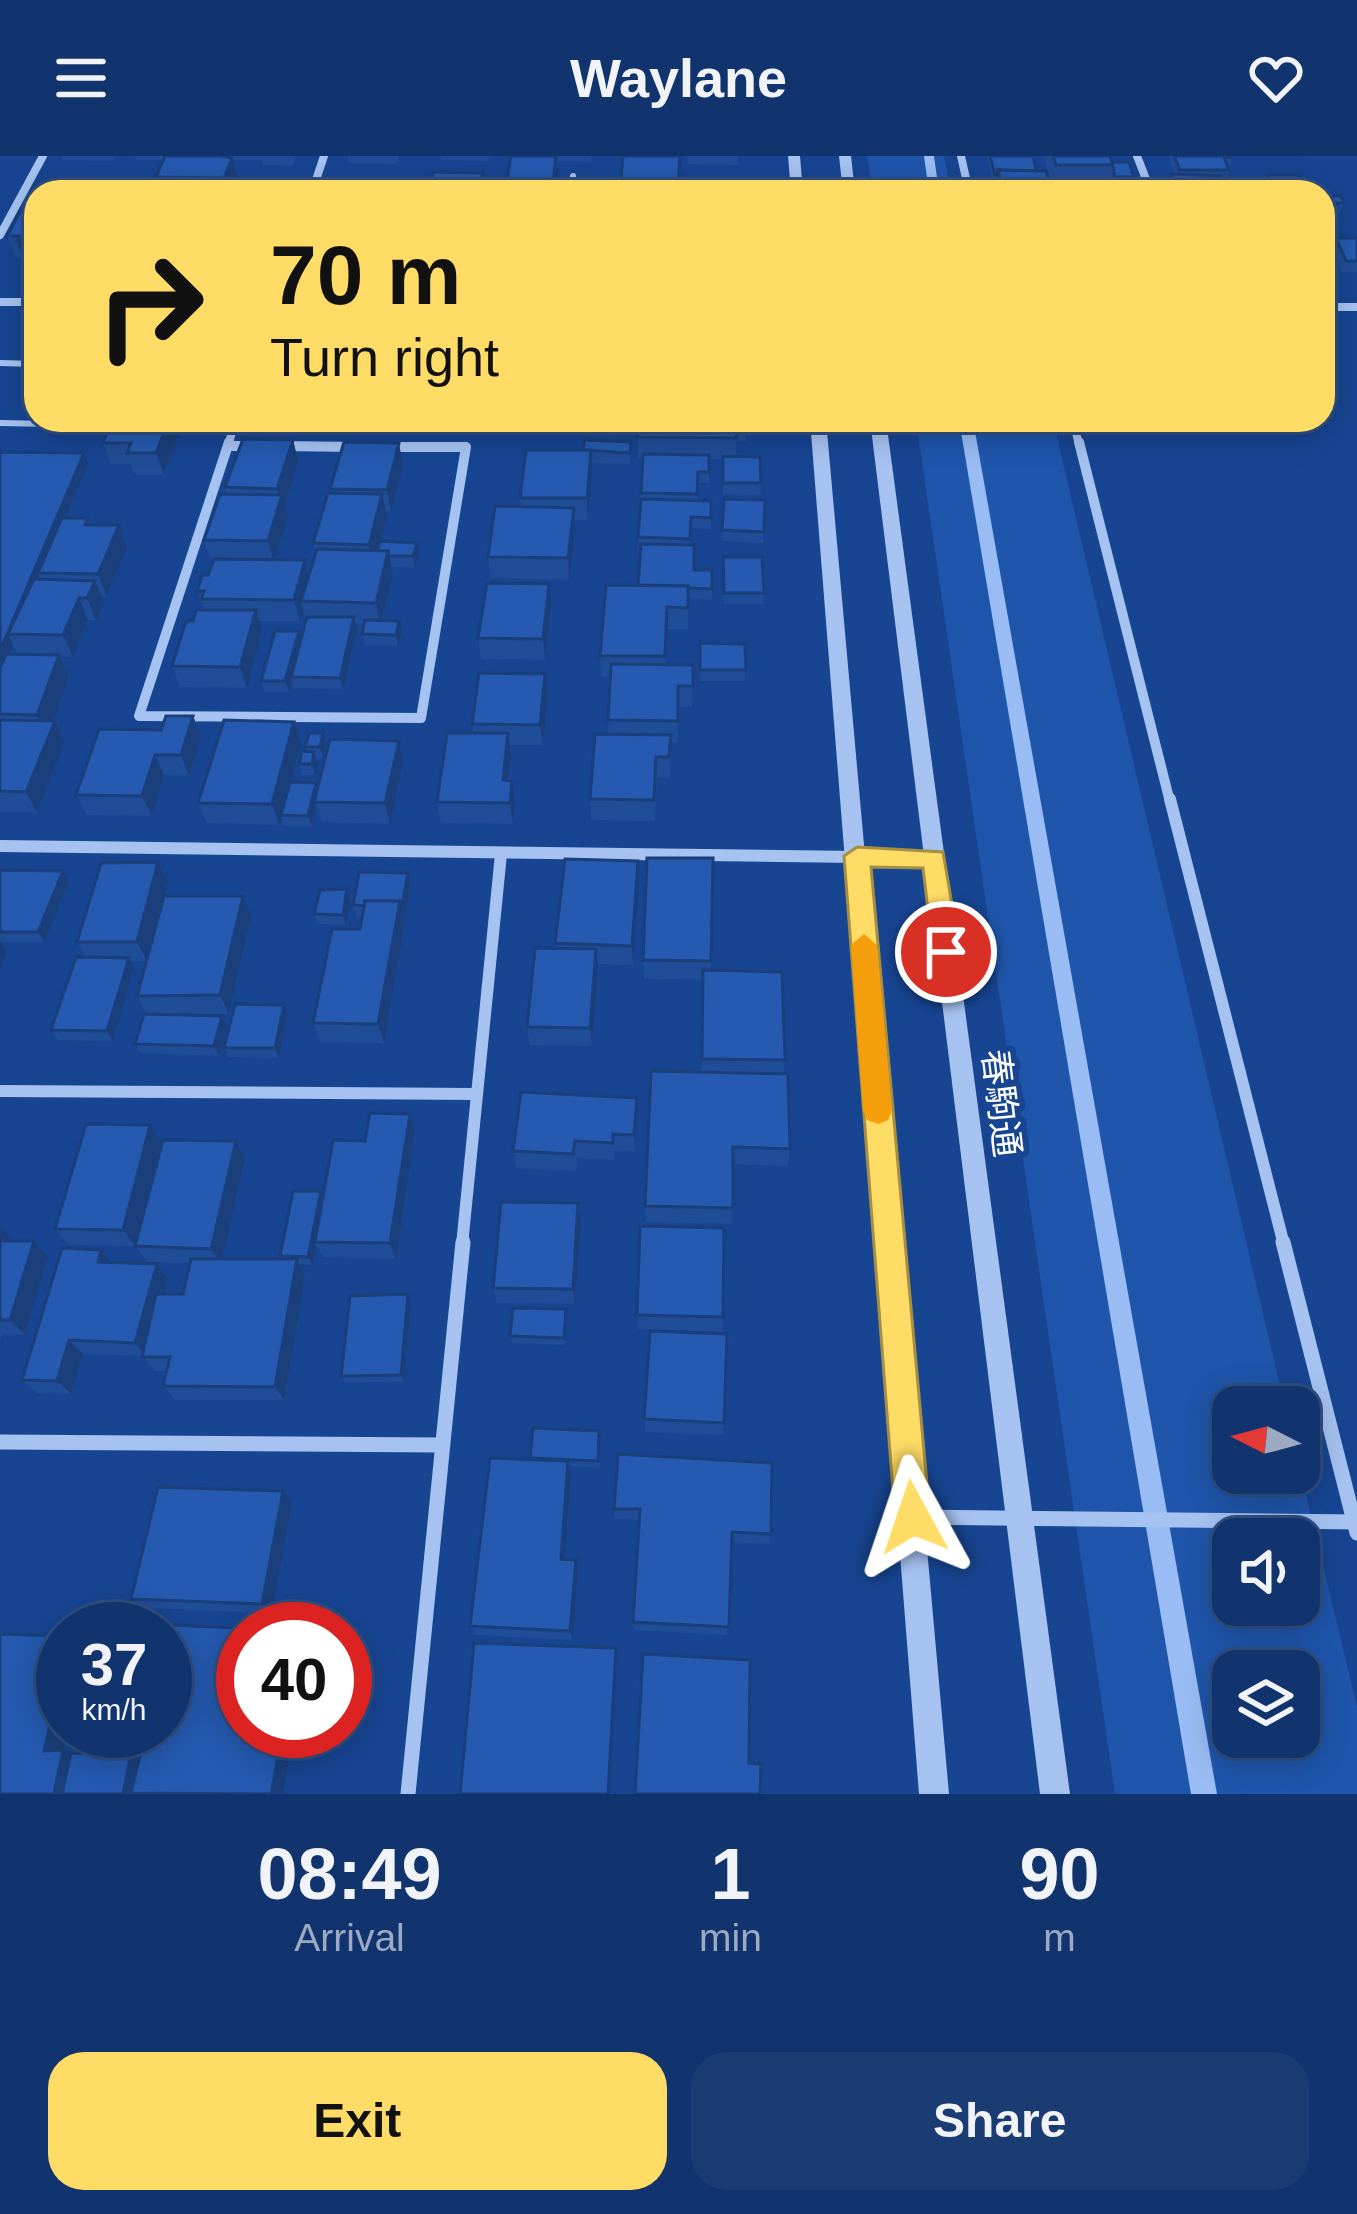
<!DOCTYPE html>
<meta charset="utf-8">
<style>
body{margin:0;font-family:Arial,"Noto Sans JP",sans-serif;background:#1a3c73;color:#f1f3f6;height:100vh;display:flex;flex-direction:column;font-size:45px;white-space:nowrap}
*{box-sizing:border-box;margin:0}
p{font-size:39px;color:#9caac2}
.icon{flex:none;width:66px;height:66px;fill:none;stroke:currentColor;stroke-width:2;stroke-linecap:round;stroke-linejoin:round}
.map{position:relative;height:1638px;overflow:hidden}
.details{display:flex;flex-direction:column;background:#11346e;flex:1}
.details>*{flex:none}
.hud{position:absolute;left:24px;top:24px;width:1311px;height:252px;border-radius:36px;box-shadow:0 6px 30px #0003,0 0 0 3px #304f81;background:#ffdc65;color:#111;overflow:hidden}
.needle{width:78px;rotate:276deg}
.buttons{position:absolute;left:1212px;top:1230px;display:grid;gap:24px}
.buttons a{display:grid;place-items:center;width:108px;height:108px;border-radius:24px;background:#11346e;box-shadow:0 6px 30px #0003,0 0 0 3px #304f81;font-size:60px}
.speed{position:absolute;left:36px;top:1446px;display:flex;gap:24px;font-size:60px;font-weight:700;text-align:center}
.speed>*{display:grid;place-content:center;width:156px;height:156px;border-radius:50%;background:#11346e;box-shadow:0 6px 30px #0003,0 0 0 3px #304f81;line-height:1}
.speed small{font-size:30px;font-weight:400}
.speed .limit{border:18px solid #d22;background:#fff;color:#111}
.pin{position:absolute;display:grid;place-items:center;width:102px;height:102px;color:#fff;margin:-51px;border:6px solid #fff;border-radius:50%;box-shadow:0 3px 12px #0007}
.me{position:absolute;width:132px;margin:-66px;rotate:355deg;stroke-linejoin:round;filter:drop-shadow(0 0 9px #0008)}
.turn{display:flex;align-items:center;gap:42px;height:252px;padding:0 48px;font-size:54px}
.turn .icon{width:156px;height:156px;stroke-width:2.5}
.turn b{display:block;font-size:84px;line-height:102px}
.eta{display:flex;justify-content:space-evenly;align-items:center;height:204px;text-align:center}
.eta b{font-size:72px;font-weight:700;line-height:84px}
.action{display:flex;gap:24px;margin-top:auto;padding:24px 48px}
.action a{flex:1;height:138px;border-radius:36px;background:#ffdc65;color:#111;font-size:48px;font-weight:700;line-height:138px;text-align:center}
.action a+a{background:#1a3c73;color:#f1f3f6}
header{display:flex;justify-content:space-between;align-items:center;height:156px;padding:0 48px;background:#11346e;font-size:54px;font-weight:700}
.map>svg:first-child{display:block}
</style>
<header><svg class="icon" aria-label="menu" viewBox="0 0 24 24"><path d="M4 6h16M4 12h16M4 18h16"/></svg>Waylane<svg class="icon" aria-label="heart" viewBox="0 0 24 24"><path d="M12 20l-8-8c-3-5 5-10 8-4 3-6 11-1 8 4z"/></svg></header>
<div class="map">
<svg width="1357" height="1638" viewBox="0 0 1357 1638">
<rect width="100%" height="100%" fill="#174592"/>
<g fill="#1f55ab" fill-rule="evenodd">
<polygon points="867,0 944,0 951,36 873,36"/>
<path d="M916 264H1053L1285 1251H1233V1317H1299V1309L1357 1551V1638H1115ZM1233 1383H1299V1449H1233ZM1233 1515H1299V1581H1233Z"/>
</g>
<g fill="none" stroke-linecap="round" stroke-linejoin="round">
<g fill="#98bcf3" fill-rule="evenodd">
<polygon points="924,0 934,0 939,36 929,36"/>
<polygon points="959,264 973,264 1217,1638 1191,1638"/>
</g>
<g stroke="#a5c2f0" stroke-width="6">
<polyline points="571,36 573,20"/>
<polyline points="0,207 36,208"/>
<polyline points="0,267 50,268 52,264"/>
</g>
<g stroke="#a5c2f0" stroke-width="8">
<polyline points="961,0 969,36"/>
<polyline points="1137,0 1151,36"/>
<polyline points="312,36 324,0"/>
<polyline points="0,79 43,0"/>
<polyline points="1073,264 1079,289"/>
<polyline points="228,289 236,264"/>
</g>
<g stroke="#a5c2f0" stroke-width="10">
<polyline points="229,286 139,560 421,562 466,291 388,291"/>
<polyline points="1079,286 1170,646"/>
<polyline points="228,290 254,290"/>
<polyline points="280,290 356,291"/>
</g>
<g stroke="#a5c2f0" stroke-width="12">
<polyline points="1170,643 1284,1089"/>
<polyline points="0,690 934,702"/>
<polyline points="0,935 475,938"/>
<polyline points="462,1089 501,698"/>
</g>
<g stroke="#a5c2f0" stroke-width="15">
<polyline points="1283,1086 1357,1377"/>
<polyline points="0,1286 442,1289"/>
<polyline points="913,1361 1357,1366"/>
<polyline points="408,1638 463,1086"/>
</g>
<g fill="#a5c2f0" fill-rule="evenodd">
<polygon points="788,0 800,0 803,36 791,36"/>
<polygon points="839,0 851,0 855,36 843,36"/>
<rect x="0" y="142" width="36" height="8"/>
<rect x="1323" y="147" width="34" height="8"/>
<polygon points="810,264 826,264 949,1638 919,1638"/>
<polygon points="870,264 886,264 1070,1638 1040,1638"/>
</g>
</g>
<g fill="#204d97" fill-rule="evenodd">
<polygon points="61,0 116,0 113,5 63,4"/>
<polygon points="135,0 296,0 293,10 263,9 262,4 233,4 237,22 232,36 146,36 159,34 156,21 163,4 136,4"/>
<polygon points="347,0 399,0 397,8 349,7"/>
<polygon points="441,0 489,0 488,5 441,4"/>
<polygon points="511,0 591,0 591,6 558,5 559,14"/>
<polygon points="688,0 738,0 738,9 688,8"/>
<polygon points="987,0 1033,0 1037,15 1052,36 995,36 995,30 993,30"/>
<polygon points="1044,0 1110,0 1112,6 1134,21 1131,32 1129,32 1128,36 1063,36 1065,30 1051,29"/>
<polygon points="1169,0 1233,0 1230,11 1228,11 1229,14 1226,25 1223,25 1226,36 1171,36 1168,29 1171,18 1174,18"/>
<polygon points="1268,19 1306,36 1267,36 1264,30"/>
<polygon points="34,30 86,30 88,36 36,36 36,105 25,106 23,101 16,101 7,80"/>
<polygon points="1323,40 1344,47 1340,58 1323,58"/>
<polygon points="1336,82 1357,82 1357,116 1342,116 1332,93"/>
<polygon points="184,264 164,319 135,319 131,308 111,308 103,287"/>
<polygon points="257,264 324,264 323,269"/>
<polygon points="377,264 466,264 465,269 377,268"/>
<polygon points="638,264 747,264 746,285 736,285 736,301 761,327 760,339 723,338 723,303 709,303 709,327 697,327 697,345 711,345 711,373 691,372 690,389 694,414 712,414 712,444 688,443 688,473 667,473 666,509 693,509 692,551 678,551 678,586 671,586 670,622 657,622 655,665 591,664 590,643 608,578 610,521 601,521 600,500 638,429 641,393 638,393 638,381 642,303 638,303"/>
<polygon points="293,284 298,305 285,349 288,361 275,404 305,404 309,419 315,398 313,387 331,337 330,333 403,309 391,356 386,355 387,360 380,385 419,398 415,412 392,411 393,417 381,464 402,476 398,490 365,489 362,478 364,468 356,468 357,472 343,533 294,532 292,525 289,536 264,536 261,525 301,482 306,463 303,454 300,465 259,465 262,475 247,532 180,531 172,510 193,465 204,454 197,435 208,419 213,405 211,405 204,384 227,338 225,331"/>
<polygon points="631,286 630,308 592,307 588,364 575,364 569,424 491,422 488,401 521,351 520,342 583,294"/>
<path d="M0 296 88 308 66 362H87L90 369H119L127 391 107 440H101L104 446 96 464H88L73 501 60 500 69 520 53 565H55L65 586 37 656H0ZM13 489 18 499 9 498Z"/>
<polygon points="724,343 765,344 763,387 722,385"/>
<polygon points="723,401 764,437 763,448 724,448"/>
<polygon points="551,450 545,504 481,503 478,482"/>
<polygon points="700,487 745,488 745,525 700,525"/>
<polygon points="548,539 543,589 510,589 511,598 508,625 512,625 515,645 513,668 441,667 437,646 474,577 472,568"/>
<polygon points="193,560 201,581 189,620 164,619 152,660 87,659 76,639 161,574"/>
<polygon points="399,585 403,605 390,668 321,666 316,651 312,670 284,670 281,660 279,669 207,667 198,647 301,587 290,626 318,633"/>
<polygon points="326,587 323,602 316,602 318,607 315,619 302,619 299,608 307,596 305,591"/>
<polygon points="713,702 711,815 785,904 783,918 790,993 788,1010 733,1008 732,1068 646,1066 645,1050 701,916 703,824 644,823 643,804"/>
<polygon points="638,705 639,725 633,809 597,808 592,890 530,889 527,871 556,792 555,787"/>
<polygon points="0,714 69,725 44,786 1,786 7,795 0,815"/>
<polygon points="168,726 164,740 251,759 229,858 150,858 222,860 227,870 219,900 141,897 135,888 147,858 137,840 146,805 131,805 134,812 113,885 58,884 51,874 86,801 77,786"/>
<polygon points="410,727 384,887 320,886 313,867 360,773 362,760 357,760 353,749"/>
<polygon points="347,733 350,744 346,769 318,768 314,758"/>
<polygon points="284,849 288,859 279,902 229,901 224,892"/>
<polygon points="637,942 637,960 635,996 615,995 614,1004 577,1002 576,1015 516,1012 513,995"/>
<polygon points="410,958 415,976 396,1103 323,1101 316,1089 313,1109 300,1108 305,1119 284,1244 175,1244 163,1230 167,1215 155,1215 143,1200 83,1198 71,1238 37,1237 22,1224 101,1094 112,1106 168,1123 164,1138 183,1138 190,1107 147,1106 135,1090 236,985 245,1002 222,1103 282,1103 280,1100 321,1035 323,1040 365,985"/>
<polygon points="150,969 161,987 135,1090 69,1089 55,1073"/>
<polygon points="578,1047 581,1063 575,1148 497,1147 493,1132"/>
<polygon points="0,1071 12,1085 34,1085 48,1101 25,1179 2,1178 0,1185"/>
<polygon points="411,1146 404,1226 345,1227 341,1220"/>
<polygon points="566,1153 565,1189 512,1187 510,1180"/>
<polygon points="637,1159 723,1161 722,1176 638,1173"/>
<polygon points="644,1263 724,1267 723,1279 645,1276"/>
<polygon points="599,1275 599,1312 570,1310 571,1317 565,1403 578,1414 573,1484 475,1479 470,1470 530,1304"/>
<polygon points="618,1298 771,1378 769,1388 732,1386 727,1479 634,1474 633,1466 640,1364 615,1363 614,1353"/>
<polygon points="283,1335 292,1346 272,1457 145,1452 131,1443"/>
</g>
<g fill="#1a3f7b">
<polygon points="227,0 232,2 237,22 232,36 228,36 224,22"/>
<polygon points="556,0 559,14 556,36 552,36"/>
<polygon points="483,17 485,36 479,36"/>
<polygon points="36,83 36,105 25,106 17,85"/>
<polygon points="169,264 184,264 164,319 156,297"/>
<polygon points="293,284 298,305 285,349 288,361 274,407 268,385 281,345 277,333"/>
<polygon points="399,287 403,309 391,356 387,334"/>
<polygon points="591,294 592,316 588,364 587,342"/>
<polygon points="84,297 88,308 43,417 38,417 40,423 8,478"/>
<polygon points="382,338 387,360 374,410 369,389"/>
<polygon points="574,352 575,373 569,424 568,402"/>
<polygon points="119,369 127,391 107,440 98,418"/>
<polygon points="417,387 419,398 415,412 413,400"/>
<polygon points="388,395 393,417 380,468 376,447"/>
<polygon points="305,404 310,426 301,445 303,454 300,465 294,444"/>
<polygon points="95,425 104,446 96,464 87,442"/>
<polygon points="549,428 551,450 545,504 543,483"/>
<polygon points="79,442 88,464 73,501 63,479"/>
<polygon points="256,454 262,475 247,532 240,511"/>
<polygon points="354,461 357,472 343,533 340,522"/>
<polygon points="399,465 402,476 398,490 396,479"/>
<polygon points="299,475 302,487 291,521 292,525 289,536 285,525"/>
<polygon points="8,478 13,489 0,520 0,495"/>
<polygon points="59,499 69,520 48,580 37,559"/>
<polygon points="545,518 548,539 543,589 540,569"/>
<polygon points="193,560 201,581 189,620 181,599"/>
<polygon points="55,565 65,586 37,656 26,636"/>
<polygon points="294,566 301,587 279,669 272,648"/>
<polygon points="323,577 326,587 323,602 320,591"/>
<polygon points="508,577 511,598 506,645 503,624"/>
<polygon points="399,585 403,605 390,668 385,647"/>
<polygon points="314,596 318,607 315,619 312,608"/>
<polygon points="155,599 164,619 152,660 142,640"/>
<polygon points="512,625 515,645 513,668 510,647"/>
<polygon points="316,627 319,637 314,646 316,651 312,670 308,660"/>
<polygon points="638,705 639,725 633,809 632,790"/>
<polygon points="158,706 168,726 147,805 137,786"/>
<polygon points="63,715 69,725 44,786 38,776"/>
<polygon points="408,717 410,727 405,761 402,750"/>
<polygon points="347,733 350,744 346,769 343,759"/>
<polygon points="243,740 251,759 229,858 220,839"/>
<polygon points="400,745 405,765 384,887 378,868"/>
<polygon points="0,784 7,795 0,815"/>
<polygon points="596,793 598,812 592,890 590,872"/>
<polygon points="129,802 134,812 113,885 107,875"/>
<polygon points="284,849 288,859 279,902 275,892"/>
<polygon points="222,860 227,870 219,900 214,890"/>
<polygon points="637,942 637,960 635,996 634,979"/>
<polygon points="410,958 415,976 396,1103 390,1087"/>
<polygon points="150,969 161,987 135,1090 123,1074"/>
<polygon points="236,985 245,1002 221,1108 211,1093"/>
<polygon points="321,1035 325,1043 315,1086 316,1089 313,1109 308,1101"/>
<polygon points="578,1047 581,1063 575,1148 573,1133"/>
<polygon points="0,1071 12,1084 7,1101 0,1094"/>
<polygon points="34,1085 48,1101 25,1179 10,1164"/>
<polygon points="101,1094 114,1109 98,1106"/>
<polygon points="297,1103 305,1119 284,1244 275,1231"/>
<polygon points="157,1108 168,1123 147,1201 135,1187"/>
<polygon points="408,1138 411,1146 404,1226 401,1219"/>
<polygon points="69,1184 83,1198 71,1238 57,1225"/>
<polygon points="568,1305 571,1317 564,1413 561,1403"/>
<polygon points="283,1335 292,1346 272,1457 262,1448"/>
<polygon points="576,1404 578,1414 573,1484 570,1475"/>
<polygon points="616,1492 617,1500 610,1638 608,1638"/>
<polygon points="63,1514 63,1575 67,1575 61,1600 44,1595"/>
<polygon points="283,1575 294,1575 283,1638 271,1638"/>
<polygon points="63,1594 79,1600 71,1638 54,1638"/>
<polygon points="131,1598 139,1601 131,1638 123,1638"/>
</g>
<g fill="#255ab0" stroke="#1a3f7b" stroke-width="3">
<polygon points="165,0 227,0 226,1 232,2 224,22 156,21"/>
<polygon points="511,0 556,0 552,36 505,36"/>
<polygon points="623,0 680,0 678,33 664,32 664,36 620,36"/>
<polygon points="990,0 1033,0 1037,15 998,14 997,19 995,19"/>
<polygon points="1053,0 1110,0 1113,9 1056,9"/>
<polygon points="1174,0 1233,0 1233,1 1224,1 1229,14 1180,14"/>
<polygon points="1112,6 1129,6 1134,21 1115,21"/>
<polygon points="998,14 1046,15 1052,36 1003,36"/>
<polygon points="433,16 483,17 479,36 428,36"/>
<polygon points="1171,18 1221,20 1226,36 1176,34"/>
<polygon points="1268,19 1298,19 1306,36 1276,36"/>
<polygon points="1083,24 1127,24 1130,30 1123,30 1122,28 1083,27"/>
<polygon points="354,25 422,26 419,36 351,36"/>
<polygon points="1065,27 1122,28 1125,36 1068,36"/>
<polygon points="34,30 86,30 83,36 36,36 36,83 17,85 20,80 7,80"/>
<polygon points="147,34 216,34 215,36 146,36"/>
<polygon points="1323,40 1341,40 1344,47 1323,47"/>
<polygon points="1336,82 1357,82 1357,105 1346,105"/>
<polygon points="112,264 169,264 156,297 127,297 131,287 103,287"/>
<polygon points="638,264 736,264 736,282 637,281"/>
<polygon points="243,283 293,284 277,333 225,331"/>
<polygon points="585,284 631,286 630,297 583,294"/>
<polygon points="344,286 399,287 387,334 330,333"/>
<polygon points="526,294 591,294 587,342 520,342"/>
<polygon points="0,296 84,297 0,495"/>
<polygon points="643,298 709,299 709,316 698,316 697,338 641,337"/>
<polygon points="723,300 760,301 761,327 723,327"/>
<polygon points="328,337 382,338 369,389 313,387"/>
<polygon points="220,338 282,339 268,385 204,384"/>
<polygon points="641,343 711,345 711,362 691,361 690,383 638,381"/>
<polygon points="724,343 765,344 764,376 722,374"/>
<polygon points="495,350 574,352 568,402 488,401"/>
<polygon points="62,362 87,362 85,369 119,369 98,418 38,417"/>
<polygon points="380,385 417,387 413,400 389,400 388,395 377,395"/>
<polygon points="641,388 694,389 694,414 712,414 712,433 688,432 688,430 638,429"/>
<polygon points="317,393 388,395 376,447 301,445"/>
<polygon points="723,401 762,401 764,437 724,437"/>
<polygon points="214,403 305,404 294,444 201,443 204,435 197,435 202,419 208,419"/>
<polygon points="34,423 95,425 87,442 79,442 63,479 8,478"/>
<polygon points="487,427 549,428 543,483 478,482"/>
<polygon points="606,429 688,430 688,452 667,451 665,500 600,500"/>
<polygon points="196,454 256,454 240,511 172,510 186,465 193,465"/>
<polygon points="307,461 354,461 340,522 291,521"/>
<polygon points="365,464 399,465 396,479 362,478"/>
<polygon points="275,475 299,475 285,525 261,525"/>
<polygon points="700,487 745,488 746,514 700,514"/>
<polygon points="6,498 59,499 37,559 0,558 0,512"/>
<polygon points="611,508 693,509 693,530 678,530 678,565 608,564"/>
<polygon points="479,517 545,518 540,569 472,568"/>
<polygon points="166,560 193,560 181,599 155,599 142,640 76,639 99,573 161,574"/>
<polygon points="0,564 55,565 26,636 0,635"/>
<polygon points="224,564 294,566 272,648 198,647"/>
<polygon points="309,577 323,577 320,591 305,591"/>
<polygon points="447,577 508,577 503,624 512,625 510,647 437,646"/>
<polygon points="595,578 671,579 669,601 656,601 654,644 590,643"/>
<polygon points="330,583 399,585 385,647 314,646"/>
<polygon points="302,595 314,596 312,608 299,608"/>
<polygon points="290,626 316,627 308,660 281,659"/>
<polygon points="647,702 713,702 711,805 643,804"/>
<polygon points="565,703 638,705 632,790 555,787"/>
<polygon points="158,706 137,786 77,786 101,707"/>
<polygon points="0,714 63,715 38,776 0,776"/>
<polygon points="359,716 408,717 402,750 400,745 365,745 364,750 353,749"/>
<polygon points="347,733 343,759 314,758 320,734"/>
<polygon points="164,740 243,740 220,839 137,840"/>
<polygon points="365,745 400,745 378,868 313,867 332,773 360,773"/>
<polygon points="535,792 596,793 590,872 527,871"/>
<polygon points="76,801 129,802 107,875 51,874"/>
<polygon points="703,814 782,816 785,904 702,903"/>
<polygon points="235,848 284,849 275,892 224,892"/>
<polygon points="144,858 222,860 214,890 135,888"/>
<polygon points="651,915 788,918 790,993 733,991 733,1052 645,1050"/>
<polygon points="521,936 637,942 634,979 613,978 613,987 575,985 573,998 513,995"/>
<polygon points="370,957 410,958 390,1087 315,1086 333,984 365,985"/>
<polygon points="86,968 150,969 123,1074 55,1073"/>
<polygon points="163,984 236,985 211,1093 135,1090"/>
<polygon points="293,1035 321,1035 308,1101 280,1100"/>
<polygon points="501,1046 578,1047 573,1133 493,1132"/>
<polygon points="640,1070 724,1072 723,1161 637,1159"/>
<polygon points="0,1085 34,1085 10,1164 0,1164"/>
<polygon points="62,1092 101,1094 98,1106 157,1108 135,1187 69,1184 57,1225 22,1224"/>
<polygon points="191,1103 297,1103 275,1231 163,1230 170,1201 142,1201 156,1138 183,1138"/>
<polygon points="408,1138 401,1219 341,1220 350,1140"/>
<polygon points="513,1152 566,1153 564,1182 510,1180"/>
<polygon points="650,1175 727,1178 724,1267 644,1263"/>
<polygon points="533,1272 599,1275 598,1305 530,1302"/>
<polygon points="618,1298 772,1307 771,1378 732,1376 729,1471 633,1466 640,1353 614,1353"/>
<polygon points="490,1302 568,1305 561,1403 576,1404 570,1475 470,1470"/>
<polygon points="158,1331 283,1335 262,1448 131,1443"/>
<polygon points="170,1469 263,1473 243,1473 243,1575 283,1575 271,1638 131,1637 146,1575 165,1575 165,1489"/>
<polygon points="0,1478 63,1480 63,1514 44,1595 63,1594 54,1638 0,1638"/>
<polygon points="474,1487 616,1492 608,1638 460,1638"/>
<polygon points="643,1498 750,1504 749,1607 761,1608 760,1638 635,1638"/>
<polygon points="71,1597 131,1598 123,1638 62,1638"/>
</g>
<polygon fill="#ffdc65" stroke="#a68f42" stroke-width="3" points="857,691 943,696 960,796 946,807 933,796 923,712 871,711 930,1361 925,1373 913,1378 900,1373 895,1361 844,700"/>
<polygon fill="#f59e0b" points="864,778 877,789 892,955 888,964 878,968 867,964 863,955 851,789"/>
<g text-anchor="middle" stroke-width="12" stroke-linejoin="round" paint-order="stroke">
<g font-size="36" fill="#fff" stroke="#174592">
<text transform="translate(1002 947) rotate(83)" y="13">春駒通</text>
</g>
</g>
</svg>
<div class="buttons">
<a><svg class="needle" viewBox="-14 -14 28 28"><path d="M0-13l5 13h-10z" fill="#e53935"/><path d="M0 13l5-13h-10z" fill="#9caac2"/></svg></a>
<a><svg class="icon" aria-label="sound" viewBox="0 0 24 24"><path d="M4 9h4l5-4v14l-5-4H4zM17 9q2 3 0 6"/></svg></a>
<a><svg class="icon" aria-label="layers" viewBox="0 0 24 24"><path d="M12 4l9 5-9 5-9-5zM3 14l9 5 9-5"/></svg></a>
</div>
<div class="speed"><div>37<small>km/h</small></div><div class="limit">40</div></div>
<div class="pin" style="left:946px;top:796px;background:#d93025"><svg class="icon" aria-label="arrive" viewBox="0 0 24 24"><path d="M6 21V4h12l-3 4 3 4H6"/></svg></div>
<svg class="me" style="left:913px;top:1361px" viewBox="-20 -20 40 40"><path d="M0-17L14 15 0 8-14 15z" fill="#ffdc65" stroke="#fff" stroke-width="4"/></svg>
<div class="hud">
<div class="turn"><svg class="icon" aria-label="right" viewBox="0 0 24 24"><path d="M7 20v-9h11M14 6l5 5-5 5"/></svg><div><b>70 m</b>Turn right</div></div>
</div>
</div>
<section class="details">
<div class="eta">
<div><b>08:49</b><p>Arrival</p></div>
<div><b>1</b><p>min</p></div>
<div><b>90</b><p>m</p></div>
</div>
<div class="action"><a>Exit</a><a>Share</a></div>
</section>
